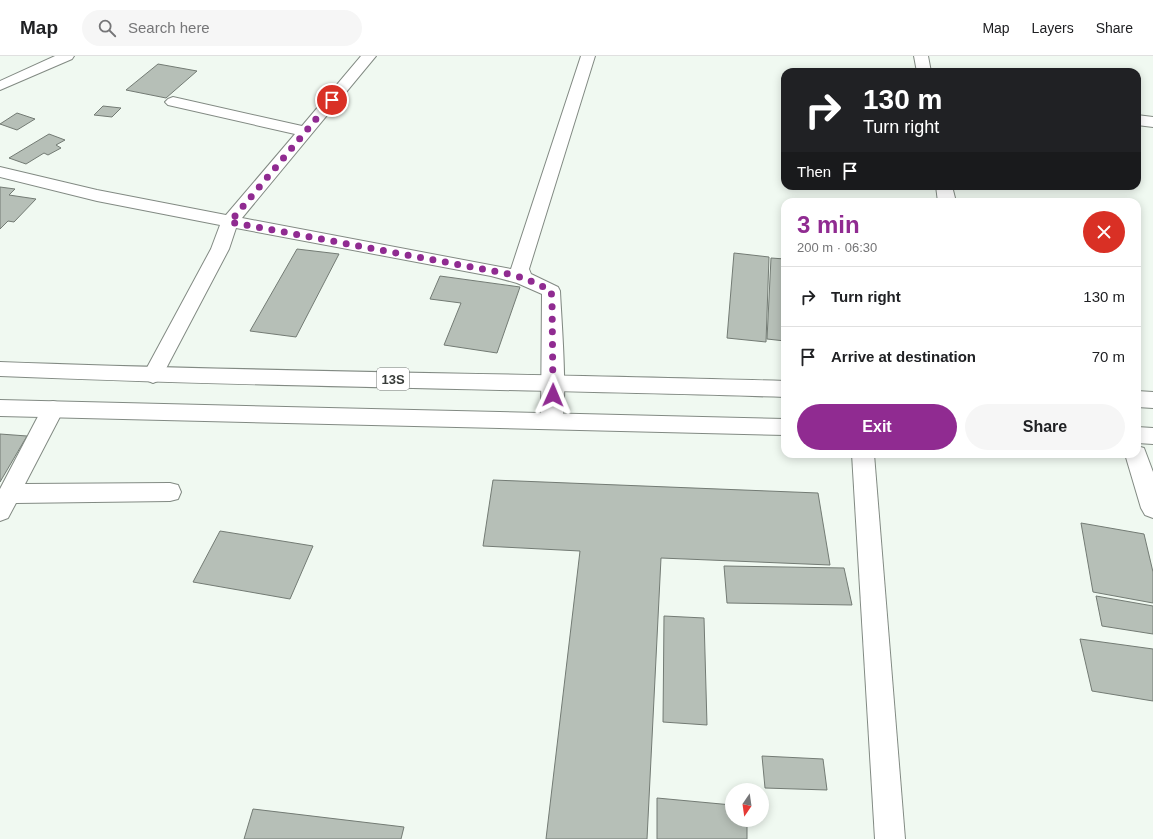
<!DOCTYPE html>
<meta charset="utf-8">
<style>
body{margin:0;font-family:Helvetica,sans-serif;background:#f6f6f6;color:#202124;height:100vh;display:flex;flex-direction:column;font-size:15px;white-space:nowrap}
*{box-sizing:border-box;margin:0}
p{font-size:13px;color:#757577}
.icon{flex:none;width:22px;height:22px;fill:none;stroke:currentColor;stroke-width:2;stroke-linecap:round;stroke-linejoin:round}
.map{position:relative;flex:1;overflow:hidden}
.drawer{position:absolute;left:781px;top:142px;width:360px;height:260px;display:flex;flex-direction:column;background:#fff;border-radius:12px;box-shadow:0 2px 10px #0003}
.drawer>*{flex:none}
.guide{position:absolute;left:781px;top:12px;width:360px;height:122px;border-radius:12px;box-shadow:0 2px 10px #0003;background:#202124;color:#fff;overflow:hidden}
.needle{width:26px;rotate:193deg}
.controls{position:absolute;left:725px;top:727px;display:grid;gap:8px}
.controls a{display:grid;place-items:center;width:44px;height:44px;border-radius:50%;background:#fff;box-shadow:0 2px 10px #0003;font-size:20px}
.pin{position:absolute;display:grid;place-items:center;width:34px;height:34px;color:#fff;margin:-17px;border:2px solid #fff;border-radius:50%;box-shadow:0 1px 4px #0007}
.me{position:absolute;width:44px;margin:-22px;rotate:1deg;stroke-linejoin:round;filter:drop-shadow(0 0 3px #0008)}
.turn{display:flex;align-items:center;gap:14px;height:84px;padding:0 16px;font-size:18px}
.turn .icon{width:52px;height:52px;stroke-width:2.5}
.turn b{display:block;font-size:28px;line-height:34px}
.then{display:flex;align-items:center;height:38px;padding:0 16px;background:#0003;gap:8px;font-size:15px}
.round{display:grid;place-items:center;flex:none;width:42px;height:42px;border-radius:21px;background:#f6f6f6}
.headline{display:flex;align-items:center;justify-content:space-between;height:68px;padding:0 16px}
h1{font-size:24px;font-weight:700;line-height:30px;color:#902b91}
.cta{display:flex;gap:8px;margin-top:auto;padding:8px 16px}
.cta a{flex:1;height:46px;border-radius:24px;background:#902b91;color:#fff;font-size:16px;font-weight:700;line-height:46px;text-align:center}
.cta a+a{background:#f6f6f6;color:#202124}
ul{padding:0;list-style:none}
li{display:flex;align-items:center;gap:12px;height:60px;padding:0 16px;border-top:1px solid #e0e0e0}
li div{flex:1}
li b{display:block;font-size:15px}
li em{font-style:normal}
header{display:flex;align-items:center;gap:24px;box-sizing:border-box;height:56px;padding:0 20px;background:#fff;border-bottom:1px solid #e0e0e0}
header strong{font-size:19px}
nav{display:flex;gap:22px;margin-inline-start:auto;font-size:14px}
.search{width:280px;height:36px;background:#f6f6f6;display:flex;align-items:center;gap:10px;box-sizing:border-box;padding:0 14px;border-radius:22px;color:#757577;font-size:15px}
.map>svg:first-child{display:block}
</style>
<header>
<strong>Map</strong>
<div class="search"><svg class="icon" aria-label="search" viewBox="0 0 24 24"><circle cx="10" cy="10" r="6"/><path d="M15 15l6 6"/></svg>Search here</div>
<nav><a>Map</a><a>Layers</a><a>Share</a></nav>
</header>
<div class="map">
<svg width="1153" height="783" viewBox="0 0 1153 783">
<rect width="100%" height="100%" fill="#f0f9f1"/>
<g fill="#b6bfb7" stroke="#737b74">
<polygon points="158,8 197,15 166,42 126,34"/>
<polygon points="103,50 121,52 112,61 94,59"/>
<polygon points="17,57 35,63 17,74 0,68"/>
<polygon points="49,78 65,84 56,89 61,92 48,99 44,97 26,108 9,102"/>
<polygon points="0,131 15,133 9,139 36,143 14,166 8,165 0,173"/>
<polygon points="297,193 339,198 296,281 250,275"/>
<polygon points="734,197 769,201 766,286 727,282"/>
<polygon points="771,202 785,203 785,285 767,283"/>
<polygon points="440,220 520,231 497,297 444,289 461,247 430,243"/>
<polygon points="0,378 27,380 0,426"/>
<polygon points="493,424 818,437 830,509 661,502 647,783 546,783 580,495 483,490"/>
<polygon points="1081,467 1144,478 1153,516 1153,547 1093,536"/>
<polygon points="220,475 313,490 290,543 193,526"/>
<polygon points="724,510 844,512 852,549 727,547"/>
<polygon points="1096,540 1153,550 1153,578 1102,570"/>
<polygon points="664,560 704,562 707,669 663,666"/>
<polygon points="1080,583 1153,593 1153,645 1092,635"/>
<polygon points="762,700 823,703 827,734 765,732"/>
<polygon points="657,742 732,749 732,764 747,764 747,783 657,783"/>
<polygon points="253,753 404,771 401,783 244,783"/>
</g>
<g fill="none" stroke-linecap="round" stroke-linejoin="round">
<g stroke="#828a83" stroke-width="2">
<g id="minor">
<polygon points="55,0 74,0 72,3 0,34 0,25"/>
<path d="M361 0H376L242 162 511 213 581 0H595L529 213 531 218 558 231 560 235C561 260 569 354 560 371L552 373 544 371 541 365 542 238 517 227 491 220 236 172 229 193 160 324 153 327 146 324 143 319 211 193 220 169 97 145 0 121V111L97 134 226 159 295 78 168 49 165 46 168 43 173 41 302 70Z"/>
<polygon points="914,0 928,0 931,16 917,16"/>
<polygon points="1137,59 1153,61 1153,71 1137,69"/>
<polygon points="936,130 952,130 956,146 938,146"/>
<polygon points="53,345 61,347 64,353 25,428 170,427 178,429 181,436 178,443 170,445 16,447 8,462 0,465 0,433 45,347"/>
<polygon points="1137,390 1144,392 1153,416 1153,462 1145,459 1141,452 1125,398 1137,398"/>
<polygon points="852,398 874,398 905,783 875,783"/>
</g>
</g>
<g stroke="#828a83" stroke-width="2">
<g id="highway">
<path d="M0 306C262 316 523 317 785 325V341C523 333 262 331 0 320Z"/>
<polygon points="1137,335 1153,336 1153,352 1137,351"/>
<polygon points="0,344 785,363 785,379 0,360"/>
<polygon points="1137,371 1153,372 1153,388 1137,387"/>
</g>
</g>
<use href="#minor" fill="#fff" fill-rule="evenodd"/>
<use href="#highway" fill="#fff" fill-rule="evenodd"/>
</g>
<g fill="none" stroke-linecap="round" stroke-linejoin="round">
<path stroke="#902b91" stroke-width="7" stroke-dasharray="0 12.6" d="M332 44 230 166 509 218C524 222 537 227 551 235L552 242 553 339"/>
</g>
<g text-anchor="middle" stroke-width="4" stroke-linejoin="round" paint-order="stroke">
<rect fill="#fff" stroke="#737674" stroke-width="1" x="377" y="312" width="32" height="22" rx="3"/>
<g font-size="13" font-weight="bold" fill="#373b38">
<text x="393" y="328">13S</text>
</g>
</g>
</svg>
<div class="controls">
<a><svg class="needle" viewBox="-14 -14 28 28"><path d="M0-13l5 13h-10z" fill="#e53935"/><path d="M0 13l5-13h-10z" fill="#757577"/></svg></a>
</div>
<div class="pin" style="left:332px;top:44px;background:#d93025"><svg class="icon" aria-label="arrive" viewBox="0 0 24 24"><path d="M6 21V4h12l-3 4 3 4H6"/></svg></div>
<svg class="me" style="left:553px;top:339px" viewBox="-20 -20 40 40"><path d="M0-17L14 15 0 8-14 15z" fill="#902b91" stroke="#fff" stroke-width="4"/></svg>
<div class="guide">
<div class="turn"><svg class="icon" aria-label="right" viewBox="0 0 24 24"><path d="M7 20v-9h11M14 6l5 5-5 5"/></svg><div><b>130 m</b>Turn right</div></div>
<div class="then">Then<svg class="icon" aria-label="arrive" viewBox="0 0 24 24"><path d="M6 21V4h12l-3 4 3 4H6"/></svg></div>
</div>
<section class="drawer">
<div class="headline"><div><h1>3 min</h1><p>200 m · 06:30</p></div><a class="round" style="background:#d93025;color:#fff"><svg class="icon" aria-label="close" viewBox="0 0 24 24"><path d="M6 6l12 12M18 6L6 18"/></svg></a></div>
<ul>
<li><svg class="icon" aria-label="right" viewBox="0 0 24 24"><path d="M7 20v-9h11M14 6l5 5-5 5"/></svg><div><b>Turn right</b></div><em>130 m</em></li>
<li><svg class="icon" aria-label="arrive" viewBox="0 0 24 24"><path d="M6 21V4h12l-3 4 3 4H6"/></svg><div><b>Arrive at destination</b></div><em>70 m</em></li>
</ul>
<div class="cta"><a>Exit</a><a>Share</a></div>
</section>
</div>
